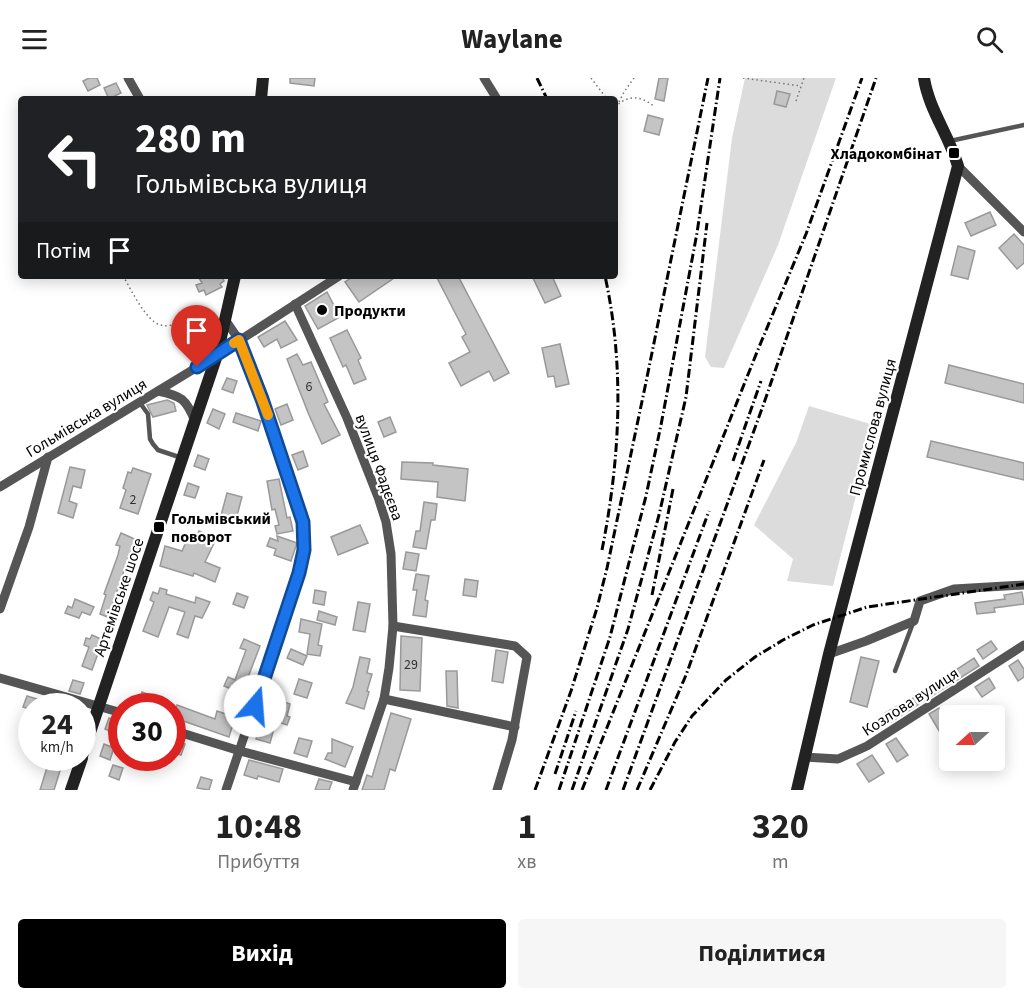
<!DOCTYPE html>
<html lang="uk">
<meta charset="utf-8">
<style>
body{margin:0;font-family:"Source Sans 3",sans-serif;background:#f6f6f6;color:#222;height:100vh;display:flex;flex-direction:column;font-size:22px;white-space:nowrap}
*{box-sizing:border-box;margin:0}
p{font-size:20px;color:#767676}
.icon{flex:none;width:33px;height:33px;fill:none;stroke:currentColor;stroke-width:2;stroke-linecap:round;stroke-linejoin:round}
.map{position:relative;height:712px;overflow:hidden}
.sheet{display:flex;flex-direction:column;background:#fff;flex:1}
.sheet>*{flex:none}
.guide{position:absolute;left:18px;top:18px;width:600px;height:183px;border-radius:6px;box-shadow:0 3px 15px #0003;background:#202124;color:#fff;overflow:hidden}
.needle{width:39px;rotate:249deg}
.fabs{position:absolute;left:939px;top:627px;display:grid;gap:12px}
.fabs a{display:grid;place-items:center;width:66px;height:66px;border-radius:6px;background:#fff;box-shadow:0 3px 15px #0003;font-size:30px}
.speed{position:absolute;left:18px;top:615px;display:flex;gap:12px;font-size:30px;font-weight:700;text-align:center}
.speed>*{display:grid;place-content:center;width:78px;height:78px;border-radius:50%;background:#fff;box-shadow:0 3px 15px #0003;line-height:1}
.speed small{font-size:15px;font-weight:400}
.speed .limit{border:9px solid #d22;background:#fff;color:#111}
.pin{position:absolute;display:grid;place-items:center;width:51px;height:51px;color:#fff;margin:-62px -26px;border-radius:50% 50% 50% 0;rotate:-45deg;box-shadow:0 0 6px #0007}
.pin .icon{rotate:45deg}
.me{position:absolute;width:66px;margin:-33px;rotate:18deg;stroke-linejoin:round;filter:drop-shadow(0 0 4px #0008)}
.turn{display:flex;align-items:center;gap:21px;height:126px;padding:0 18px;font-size:27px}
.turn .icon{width:78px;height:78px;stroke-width:2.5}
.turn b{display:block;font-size:42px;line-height:51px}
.then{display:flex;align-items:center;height:57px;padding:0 18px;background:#0003;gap:12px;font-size:22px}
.eta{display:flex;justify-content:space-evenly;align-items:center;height:102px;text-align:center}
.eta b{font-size:36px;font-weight:700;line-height:42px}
.primary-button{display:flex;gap:12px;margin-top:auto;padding:12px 18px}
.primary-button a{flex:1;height:69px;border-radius:6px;background:#000;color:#fff;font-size:24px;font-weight:700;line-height:69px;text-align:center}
.primary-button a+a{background:#f6f6f6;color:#222}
header{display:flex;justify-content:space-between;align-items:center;height:78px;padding:0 18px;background:#fff;font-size:27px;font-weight:700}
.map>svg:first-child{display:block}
</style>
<header><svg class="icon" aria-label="menu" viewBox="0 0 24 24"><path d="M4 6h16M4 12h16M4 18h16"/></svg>Waylane<svg class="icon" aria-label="search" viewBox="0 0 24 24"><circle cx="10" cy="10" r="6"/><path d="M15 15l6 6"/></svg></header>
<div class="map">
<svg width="1024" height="712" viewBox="0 0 1024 712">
<rect width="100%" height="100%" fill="#fff"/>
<g fill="#dcdcdc">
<polygon points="745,0 836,0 778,167 724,290 711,289 705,279 732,60"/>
<polygon points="809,328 874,347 833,508 787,503 793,481 754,447 796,365"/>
</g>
<g fill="#c4c4c4" stroke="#999" stroke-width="1.5">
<polygon points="89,0 97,0 100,7 88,13 83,3"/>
<polygon points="290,0 315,0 314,8 290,5"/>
<polygon points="659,0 668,0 664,23 655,21"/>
<polygon points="116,5 121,15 109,21 104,10"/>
<polygon points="777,13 790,16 786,29 774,26"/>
<polygon points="648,37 663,41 659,57 644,53"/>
<polygon points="990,134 996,147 971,158 965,145"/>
<polygon points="1014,156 1024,167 1024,185 1017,191 999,170"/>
<polygon points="958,168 975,173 968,201 951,197"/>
<polygon points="204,198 222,198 224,203 220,206 222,209 206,217 204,212 199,214 196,207 202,205 199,200"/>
<polygon points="354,198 397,198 359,224 345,204"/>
<polygon points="436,198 458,198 509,295 494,303 489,293 461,308 449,285 470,274 462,259 466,256"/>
<polygon points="532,198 552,198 561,218 545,225"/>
<polygon points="327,214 340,239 318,251 305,228"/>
<polygon points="285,243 297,262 281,270 277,261 264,269 258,259"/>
<polygon points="347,252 361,280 358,282 366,301 354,306 346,287 343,289 330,260"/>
<polygon points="560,266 569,306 556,309 554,298 548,299 542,270"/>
<polygon points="297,276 303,287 311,284 328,324 324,326 340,357 322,366 309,337 287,281"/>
<polygon points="949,287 1024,306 1024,325 945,305"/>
<polygon points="227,300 237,303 233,315 222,311"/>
<polygon points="167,322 174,325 176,333 153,339 147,327"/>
<polygon points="287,326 293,342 281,347 275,331"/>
<polygon points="213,331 225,336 219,351 207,345"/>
<polygon points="236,335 261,343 258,353 233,344"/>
<polygon points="390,339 396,354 384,359 378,344"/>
<polygon points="931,363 1024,385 1024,402 927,379"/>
<polygon points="303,373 308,388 298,392 292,377"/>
<polygon points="198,377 209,381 205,392 194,388"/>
<polygon points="402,384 433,385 433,387 468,391 465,423 437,419 438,404 401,401"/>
<polygon points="70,389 85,392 81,410 73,408 69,423 77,426 73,440 58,435"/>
<polygon points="133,390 151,396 138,436 120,430 126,412 123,410 128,394 131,395"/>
<polygon points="279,401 287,440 290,439 293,453 277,456 275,448 279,447 275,431 272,432 267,403"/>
<polygon points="188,405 199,409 195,420 184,417"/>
<polygon points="227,415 242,419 235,445 220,441"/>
<polygon points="424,424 437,426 435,442 431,442 426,471 413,469 416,453 420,453"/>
<polygon points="360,447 368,465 338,477 331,459"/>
<polygon points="199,453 216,461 205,484 220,490 215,504 194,495 193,498 160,488 165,468 182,473 189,457 195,461"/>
<polygon points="121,455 139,463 131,482 128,481 112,528 114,529 110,540 100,536 106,517 104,516 118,477 120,468 116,467"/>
<polygon points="277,458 297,465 291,483 274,477 276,471 267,468 270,460 278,463"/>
<polygon points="406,474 419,476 416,493 403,491"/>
<polygon points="416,496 429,498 425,522 428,523 426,539 413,537 417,512 413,512"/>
<polygon points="465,501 478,503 476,519 463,517"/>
<polygon points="160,510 167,512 166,516 195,525 196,519 210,524 202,540 195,538 188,560 177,556 185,534 169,529 158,559 143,553 154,524 150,522 153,514 158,516"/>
<polygon points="315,512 326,514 324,527 313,525"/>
<polygon points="1022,514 1024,526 994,530 995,534 977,536 975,525 1005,521 1004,517"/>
<polygon points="237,515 248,519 244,530 233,526"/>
<polygon points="75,521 94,529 90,537 82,534 79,540 65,535 68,528 72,530"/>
<polygon points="358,524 370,526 365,554 353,552"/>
<polygon points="319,533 337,539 335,547 317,542"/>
<polygon points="301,541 322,546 318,567 322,568 320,578 307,576 310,556 299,554"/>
<polygon points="92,557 103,562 92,592 82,588 89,569 84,567 86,560 90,561"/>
<polygon points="401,558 422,560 420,613 400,612"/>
<polygon points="244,561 260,568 242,615 224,608 228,599 235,602 246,572 240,570"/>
<polygon points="991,563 997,571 983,581 977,572"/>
<polygon points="291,571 307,578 303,587 287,580"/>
<polygon points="496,572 508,574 503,605 492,603"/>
<polygon points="360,579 370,581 367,595 372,596 367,613 369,614 364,631 346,625 353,609"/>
<polygon points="861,579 879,583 867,629 850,624"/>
<polygon points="974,580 979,588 891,644 885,635 897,628 898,630"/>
<polygon points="1018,582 1024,591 1024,599 1018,603 1009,588"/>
<polygon points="446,593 457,593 458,630 447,628"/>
<polygon points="989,600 995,610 982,619 975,609"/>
<polygon points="299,601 312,605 307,620 294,616"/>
<polygon points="73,602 84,605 80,616 69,613"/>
<polygon points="142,614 152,618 148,628 138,626"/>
<polygon points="27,618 37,621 35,628 32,628 32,632 23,629"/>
<polygon points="270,619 290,626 287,638 290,639 287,647 276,643 270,665 256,661"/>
<polygon points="177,627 215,641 217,633 235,639 229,659 172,639"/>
<polygon points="939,630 950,646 950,651 941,656 929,636"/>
<polygon points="391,635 411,641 395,693 390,691 384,712 362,712 367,697 372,699"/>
<polygon points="109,640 119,644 115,655 105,651"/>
<polygon points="299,660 312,663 307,679 294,675"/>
<polygon points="896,660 908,677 897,684 886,666"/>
<polygon points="332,661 353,669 345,689 325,681 328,675 332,675"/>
<polygon points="174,662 185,666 181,677 172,674"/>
<polygon points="104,666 114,670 110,682 100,678"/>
<polygon points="872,677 884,695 869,704 857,686"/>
<polygon points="50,680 64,680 54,712 40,712"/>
<polygon points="249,682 283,691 279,704 258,698 257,701 244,697"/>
<polygon points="113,687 123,690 119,702 109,698"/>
<polygon points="201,699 212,702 209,712 197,710"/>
<polygon points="319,701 332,704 329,712 315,712"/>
</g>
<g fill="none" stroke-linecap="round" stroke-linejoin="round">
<g stroke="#777" stroke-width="1.5" stroke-dasharray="1.5 3" stroke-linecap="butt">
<polyline points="591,0 607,21"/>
<polyline points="743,0 801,8"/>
<polyline points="796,23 804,0"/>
<polyline points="619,24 624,14 634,0"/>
<path d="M615 29C629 16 640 18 654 28"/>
<path d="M123 198C131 211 146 244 161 247 167 249 174 246 180 246"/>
</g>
<g stroke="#555" stroke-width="4.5">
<polyline points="950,63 1024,47"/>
<polyline points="140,325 148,336 150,361 153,366 158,372 182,380"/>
<polyline points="895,593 913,545"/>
</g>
<g stroke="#555" stroke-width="9">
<polyline points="128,0 140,21"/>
<polyline points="484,0 497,21"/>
<polyline points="958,88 1024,154"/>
<polyline points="295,226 347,340 378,419 386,444 391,476 393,548 389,590 384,621 353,712"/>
<polyline points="226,243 239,262 262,321 303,444 304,472 299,495 226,712"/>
<path d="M158 313C182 318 186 321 195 343"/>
<polyline points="0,409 217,277 339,198"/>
<polyline points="0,531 29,449 48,379"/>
<polyline points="393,548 515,568 527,579 512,662 497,712"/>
<polyline points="829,576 866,563 914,543 920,523 954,511 1024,507"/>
<polyline points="0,600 122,635"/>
<polyline points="384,621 515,649"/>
<polyline points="172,652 240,673 356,704"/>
<polyline points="804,679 838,681 867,668 1024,567"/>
</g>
<g stroke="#222" stroke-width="12">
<polyline points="261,21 263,0"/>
<polyline points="82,678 217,277 235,198"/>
<polyline points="71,712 82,680"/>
<path d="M797 712 829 576 958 88C949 57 929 32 924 0"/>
</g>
<g stroke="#000" stroke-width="3" stroke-dasharray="9 3 1.5 3" stroke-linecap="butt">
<polyline points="537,0 547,21"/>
<polyline points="733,383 761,303"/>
<path d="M602 472C620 381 625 289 605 198"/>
<polyline points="652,517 673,411"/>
<polyline points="555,696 576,633"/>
<polyline points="535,712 571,613 597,530 607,490 645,309 708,0"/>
<polyline points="559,712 610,559 646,418 661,347 697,155 720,0"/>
<polyline points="572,712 628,551 659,437 686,319 707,145"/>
<polyline points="582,712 757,274 806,156 862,0"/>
<polyline points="606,712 709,433"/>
<polyline points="623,712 764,325 876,0"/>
<polyline points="637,712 686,597 764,382"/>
<polyline points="650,712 675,664 692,638 726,602 755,579 783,562 813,547 867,529 1024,506"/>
</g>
</g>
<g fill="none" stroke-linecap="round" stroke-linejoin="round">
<g stroke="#114b97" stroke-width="15">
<polyline id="route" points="197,289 239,262 262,321 303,444 304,472 299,495 255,628"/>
</g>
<use href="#route" stroke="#1a73e8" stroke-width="10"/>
<polyline stroke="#f59e0b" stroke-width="10" points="234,265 239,262 268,337"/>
</g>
<g fill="#000" stroke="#fff" stroke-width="2">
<rect x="948" y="69" width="12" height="12" rx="3"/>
<circle cx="322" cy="232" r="6"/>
<rect x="153" y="443" width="12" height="12" rx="3"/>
</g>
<g text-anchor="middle" stroke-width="4.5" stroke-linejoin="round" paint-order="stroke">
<g font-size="14" fill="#313131">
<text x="309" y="313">6</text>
<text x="133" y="426">2</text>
<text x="411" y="591">29</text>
</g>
<g font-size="16" font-weight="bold" fill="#000" stroke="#fff" text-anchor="start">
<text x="942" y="81" text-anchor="end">Хладокомбінат</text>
<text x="334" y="238">Продукти</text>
<text x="171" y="446">Гольмівський<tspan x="171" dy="18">поворот</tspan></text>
</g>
<g font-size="16" fill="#000" stroke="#fff">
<text transform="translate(86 339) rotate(-31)" y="6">Гольмівська вулиця</text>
<text transform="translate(872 349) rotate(-75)" y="6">Промислова вулиця</text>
<text transform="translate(380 389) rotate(70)" y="6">вулиця Фадєєва</text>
<text transform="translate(118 519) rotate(-71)" y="6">Артемівське шосе</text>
<text transform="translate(910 623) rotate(-33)" y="6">Козлова вулиця</text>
</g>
</g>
</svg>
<div class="fabs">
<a><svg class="needle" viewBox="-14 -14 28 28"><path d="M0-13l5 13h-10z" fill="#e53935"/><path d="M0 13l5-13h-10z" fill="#767676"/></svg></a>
</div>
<div class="speed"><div>24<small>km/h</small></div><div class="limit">30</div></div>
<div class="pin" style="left:197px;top:289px;background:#d93025"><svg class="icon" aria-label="arrive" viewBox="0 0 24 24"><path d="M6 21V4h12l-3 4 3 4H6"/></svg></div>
<svg class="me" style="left:255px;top:628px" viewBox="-20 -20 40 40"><circle r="19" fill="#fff"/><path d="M0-13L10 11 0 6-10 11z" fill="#1a73e8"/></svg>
<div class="guide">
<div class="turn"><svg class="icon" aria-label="left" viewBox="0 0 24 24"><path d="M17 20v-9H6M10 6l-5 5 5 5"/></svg><div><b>280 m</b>Гольмівська вулиця</div></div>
<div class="then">Потім<svg class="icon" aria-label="arrive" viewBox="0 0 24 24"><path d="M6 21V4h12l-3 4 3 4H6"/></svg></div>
</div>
</div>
<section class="sheet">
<div class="eta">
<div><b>10:48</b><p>Прибуття</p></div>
<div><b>1</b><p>хв</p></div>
<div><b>320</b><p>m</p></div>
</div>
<div class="primary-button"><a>Вихід</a><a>Поділитися</a></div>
</section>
